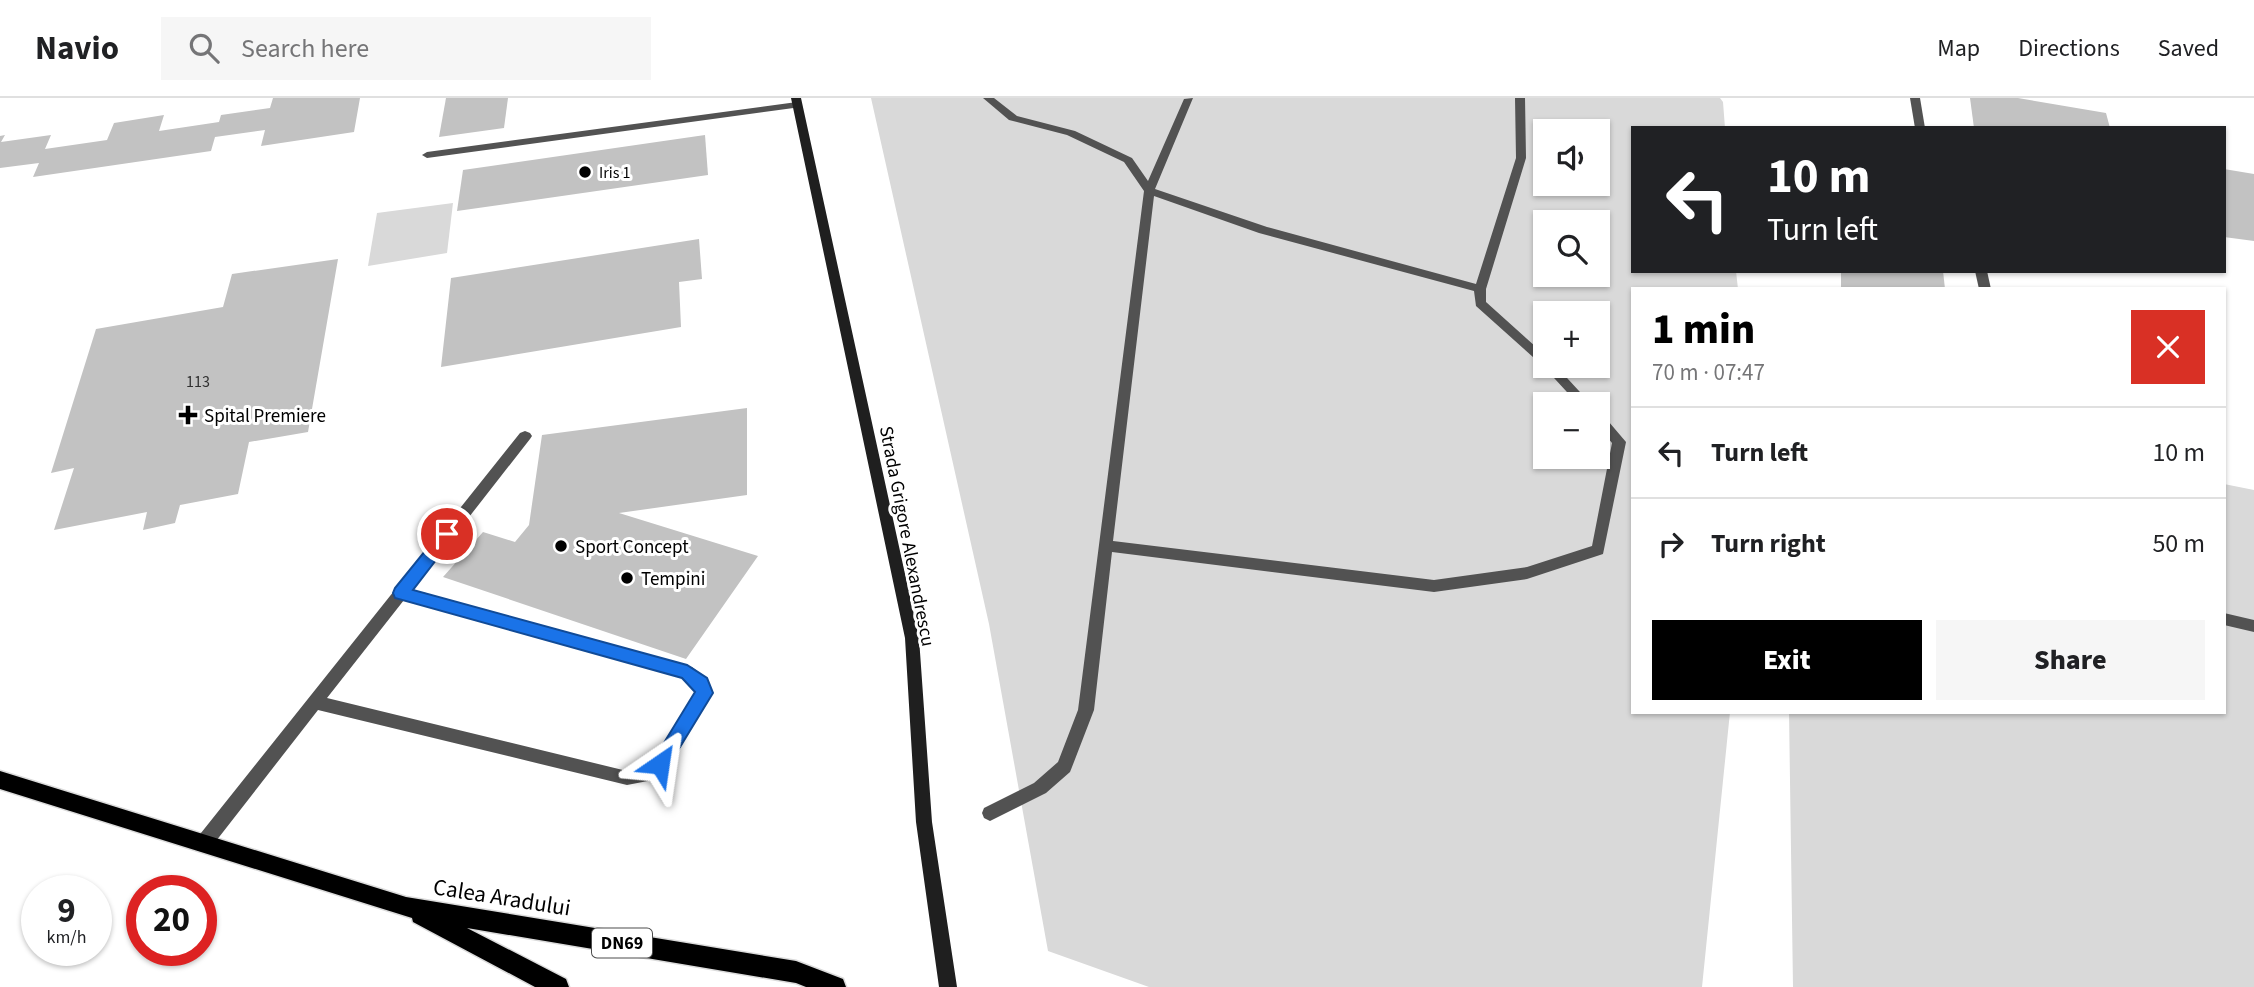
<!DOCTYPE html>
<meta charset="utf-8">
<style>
body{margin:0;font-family:"Source Sans 3",sans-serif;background:#f6f6f6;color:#202124;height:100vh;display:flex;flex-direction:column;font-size:26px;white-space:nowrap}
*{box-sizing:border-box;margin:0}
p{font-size:23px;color:#757577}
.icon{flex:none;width:38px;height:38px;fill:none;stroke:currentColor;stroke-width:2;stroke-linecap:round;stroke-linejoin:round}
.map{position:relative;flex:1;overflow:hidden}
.details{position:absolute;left:1631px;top:189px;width:595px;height:427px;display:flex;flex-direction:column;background:#fff;border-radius:0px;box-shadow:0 2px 5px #0004}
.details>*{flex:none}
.guide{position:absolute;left:1631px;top:28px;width:595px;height:147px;border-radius:0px;box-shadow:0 2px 5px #0004;background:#202124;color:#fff;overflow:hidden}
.controls{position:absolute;left:1533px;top:21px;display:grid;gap:14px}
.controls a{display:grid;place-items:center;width:77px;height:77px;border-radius:0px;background:#fff;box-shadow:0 2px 5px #0004;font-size:35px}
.speed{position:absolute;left:21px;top:777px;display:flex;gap:14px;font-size:35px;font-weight:700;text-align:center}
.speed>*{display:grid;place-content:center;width:91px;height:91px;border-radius:50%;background:#fff;box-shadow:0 2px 5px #0004;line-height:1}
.speed small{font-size:18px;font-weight:400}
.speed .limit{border:10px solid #d22;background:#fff;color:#111}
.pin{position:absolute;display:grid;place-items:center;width:60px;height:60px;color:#fff;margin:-30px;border:4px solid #fff;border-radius:50%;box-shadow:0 2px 7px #0007}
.me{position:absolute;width:77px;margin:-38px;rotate:32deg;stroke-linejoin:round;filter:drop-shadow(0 0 5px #0008)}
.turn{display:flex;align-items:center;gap:24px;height:147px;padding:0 21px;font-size:32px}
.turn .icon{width:91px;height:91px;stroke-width:2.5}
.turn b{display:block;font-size:49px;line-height:60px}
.round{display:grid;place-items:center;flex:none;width:74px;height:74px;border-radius:0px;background:#f6f6f6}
.summary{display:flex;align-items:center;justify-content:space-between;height:119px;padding:0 21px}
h1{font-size:42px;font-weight:800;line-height:52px;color:#000}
.cta{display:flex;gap:14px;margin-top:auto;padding:14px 21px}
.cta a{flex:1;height:80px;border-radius:0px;background:#000;color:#fff;font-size:28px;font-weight:800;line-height:80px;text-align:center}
.cta a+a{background:#f6f6f6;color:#202124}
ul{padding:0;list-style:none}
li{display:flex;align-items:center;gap:21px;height:91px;padding:0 21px;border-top:2px solid #e0e0e0}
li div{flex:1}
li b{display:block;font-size:26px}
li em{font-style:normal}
header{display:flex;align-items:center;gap:42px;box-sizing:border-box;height:98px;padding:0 35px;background:#fff;border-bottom:2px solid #e0e0e0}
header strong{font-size:33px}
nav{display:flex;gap:38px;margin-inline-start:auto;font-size:24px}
.search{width:490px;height:63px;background:#f6f6f6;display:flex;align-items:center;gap:18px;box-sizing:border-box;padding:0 24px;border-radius:0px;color:#757577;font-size:26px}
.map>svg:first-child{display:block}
</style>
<header>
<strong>Navio</strong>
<div class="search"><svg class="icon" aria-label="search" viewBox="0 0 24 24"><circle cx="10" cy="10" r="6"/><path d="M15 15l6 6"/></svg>Search here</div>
<nav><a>Map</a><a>Directions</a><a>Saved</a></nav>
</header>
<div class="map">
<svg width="2254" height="889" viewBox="0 0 2254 889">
<rect width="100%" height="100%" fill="#fff"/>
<g fill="#d9d9d9" fill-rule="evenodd">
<path d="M871 0H1720L1723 4 1725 30H1633V173H1736L1738 191H1633V614H1730L1702 889H1149L1048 853 989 526ZM1545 33H1598V86H1545ZM1545 124H1598V177H1545ZM1545 215H1598V268H1545ZM1545 306H1598V359H1545Z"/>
<polygon points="453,105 447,155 368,168 377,115"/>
<polygon points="2224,386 2254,392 2254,889 1793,889 1789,614 2224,614"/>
</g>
<g fill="#c2c2c2">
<polygon points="273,0 360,0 354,34 261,48 265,32 215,39 211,53 33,79 39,65 0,70 0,38 5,37 1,44 51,37 45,51 107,42 114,25 164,17 159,33 219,24 221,17 270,10"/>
<polygon points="446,0 508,0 504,30 439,39"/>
<polygon points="1970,0 2018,0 2106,15 2110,30 1974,30"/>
<polygon points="705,37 708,77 457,113 463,72"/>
<polygon points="2224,71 2254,76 2254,143 2224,139"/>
<polygon points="699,141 702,181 679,184 681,229 441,269 451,180"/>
<polygon points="338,161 308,334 249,344 238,396 180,407 175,425 143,432 147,414 54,432 74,370 51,375 96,231 223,209 232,176"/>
<polygon points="1841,173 1943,173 1945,191 1841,191"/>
<polygon points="747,310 747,397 619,415 758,458 686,561 443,479 483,434 515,444 529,427 542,337"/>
</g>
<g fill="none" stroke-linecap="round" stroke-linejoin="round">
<g stroke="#dbdbdb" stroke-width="3">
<polygon id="primary" points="0,673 406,799 796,863 843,881 846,889 806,889 796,885 467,830 566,881 569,889 535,889 413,824 412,820 0,691"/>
</g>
<g fill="#525252" fill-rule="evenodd">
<polygon points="1910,0 1920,0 1925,30 1915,30"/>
<polygon points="797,4 802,7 801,9 427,60 422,57 427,54"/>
<polygon points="1975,173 1987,173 1991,191 1979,191"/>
<path d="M525 333 530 335 532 338 530 341 412 492 692 569 706 580 712 595 665 671 653 682 627 687 318 612 209 752 203 754 197 752 195 746 197 740 520 335ZM404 502 682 579 694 589 696 594 653 661 643 670 627 673 327 600Z"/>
<polygon points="2224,515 2254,522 2254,534 2224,527"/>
</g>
<polygon fill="#525252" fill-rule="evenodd" points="983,0 994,0 1017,18 1075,33 1132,60 1148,83 1184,1 1193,0 1155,91 1267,129 1476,186 1516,60 1515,0 1525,0 1526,60 1486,191 1486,204 1545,257 1545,268 1556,268 1591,306 1578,306 1543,268 1476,208 1474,193 1259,135 1154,98 1113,443 1434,482 1527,469 1592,448 1612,345 1598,328 1598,315 1603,317 1626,344 1603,456 1527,481 1434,494 1112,454 1094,612 1072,669 1070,674 1046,695 990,723 984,720 982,715 984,710 1034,685 1058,664 1078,612 1144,93 1124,64 1067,37 1009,22"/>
<polygon fill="#1f1f1f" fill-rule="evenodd" points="791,0 801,0 919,540 932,724 957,889 939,889 916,724 905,540"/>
<use href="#primary" fill="#000" fill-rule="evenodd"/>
</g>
<polygon fill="#1a73e8" stroke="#114b97" stroke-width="2" points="447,430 455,436 453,440 413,492 687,567 707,580 713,595 666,672 660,675 653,672 651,666 695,594 682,580 395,500 393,495 395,490 442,432"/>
<g fill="#000" stroke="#fff" stroke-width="2.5">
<circle cx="585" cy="74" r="7"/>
<path d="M184.5 306.5h7v7h7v7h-7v7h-7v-7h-7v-7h7z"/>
<circle cx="561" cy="448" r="7"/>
<circle cx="627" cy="480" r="7"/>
</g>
<g text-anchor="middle" stroke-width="6" stroke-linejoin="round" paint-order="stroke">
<g font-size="16" fill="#000" stroke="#fff" text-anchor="start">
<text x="599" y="80">Iris 1</text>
</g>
<g font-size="16" fill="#303030">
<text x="198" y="289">113</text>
</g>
<rect fill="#fff" stroke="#4c4c4c" stroke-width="2" x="592" y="830.5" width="60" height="29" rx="5"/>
<g font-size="18" font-weight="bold" fill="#000">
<text x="622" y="851">DN69</text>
</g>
<g font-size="19" fill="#000" stroke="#fff" text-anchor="start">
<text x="204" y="324">Spital Premiere</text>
<text x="575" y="455">Sport Concept</text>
<text x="641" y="487">Tempini</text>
</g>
<g font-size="19" fill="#000" stroke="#fff">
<text transform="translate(908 438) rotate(79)" y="7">Strada Grigore Alexandrescu</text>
</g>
<g font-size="23" fill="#000" stroke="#fff">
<text transform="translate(502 799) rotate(9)" y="8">Calea Aradului</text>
</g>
</g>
</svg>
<div class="controls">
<a><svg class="icon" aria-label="sound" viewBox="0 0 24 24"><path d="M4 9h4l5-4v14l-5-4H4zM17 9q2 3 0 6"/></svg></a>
<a><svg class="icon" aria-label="search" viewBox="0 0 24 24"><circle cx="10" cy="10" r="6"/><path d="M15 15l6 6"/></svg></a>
<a>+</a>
<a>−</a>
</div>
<div class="speed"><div>9<small>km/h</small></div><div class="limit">20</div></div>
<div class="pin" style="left:447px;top:436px;background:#d93025"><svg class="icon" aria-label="arrive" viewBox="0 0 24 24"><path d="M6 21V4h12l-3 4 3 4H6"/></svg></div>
<svg class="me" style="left:660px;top:666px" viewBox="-20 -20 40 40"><path d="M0-17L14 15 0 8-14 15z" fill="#1a73e8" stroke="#fff" stroke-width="4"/></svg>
<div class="guide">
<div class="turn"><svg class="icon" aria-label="left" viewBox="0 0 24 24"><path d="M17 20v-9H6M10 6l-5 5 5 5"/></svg><div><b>10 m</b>Turn left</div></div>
</div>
<section class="details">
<div class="summary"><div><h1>1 min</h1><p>70 m · 07:47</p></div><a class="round" style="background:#d93025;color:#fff"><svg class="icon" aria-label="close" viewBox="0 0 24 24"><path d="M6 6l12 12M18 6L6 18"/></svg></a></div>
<ul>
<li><svg class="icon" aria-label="left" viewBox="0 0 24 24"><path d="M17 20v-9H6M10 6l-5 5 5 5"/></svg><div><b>Turn left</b></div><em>10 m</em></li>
<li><svg class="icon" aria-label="right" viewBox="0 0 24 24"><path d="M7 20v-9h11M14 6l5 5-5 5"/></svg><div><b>Turn right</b></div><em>50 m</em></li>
</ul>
<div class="cta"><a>Exit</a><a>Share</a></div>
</section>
</div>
